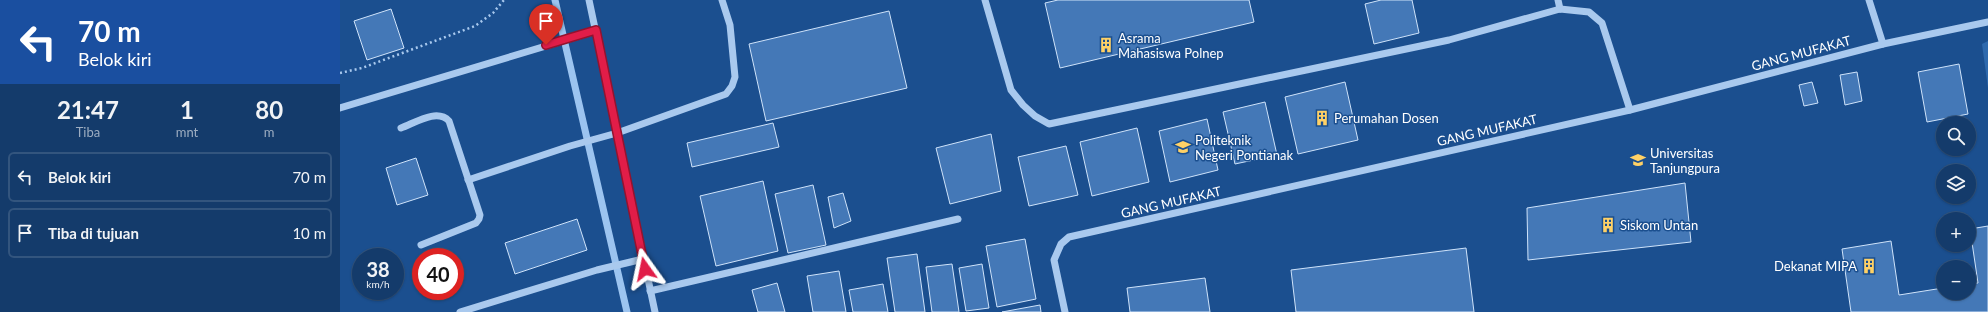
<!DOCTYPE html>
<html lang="id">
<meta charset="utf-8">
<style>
body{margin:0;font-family:Lato,sans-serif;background:#214673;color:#f1f3f6;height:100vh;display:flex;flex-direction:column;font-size:15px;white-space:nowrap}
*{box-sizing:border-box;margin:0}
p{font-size:13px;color:#9dadc1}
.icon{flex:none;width:22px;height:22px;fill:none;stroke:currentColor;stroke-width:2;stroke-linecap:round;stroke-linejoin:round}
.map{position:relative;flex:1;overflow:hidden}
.sheet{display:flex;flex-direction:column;background:#143b6b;width:340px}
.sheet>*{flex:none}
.guide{background:#1a4fa0;color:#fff;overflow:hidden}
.tools{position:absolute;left:1596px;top:116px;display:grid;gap:8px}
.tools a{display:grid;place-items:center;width:40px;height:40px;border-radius:50%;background:#143b6b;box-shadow:0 1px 3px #0004,0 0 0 1px #33557e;font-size:20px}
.speed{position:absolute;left:12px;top:248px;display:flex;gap:8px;font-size:20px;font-weight:700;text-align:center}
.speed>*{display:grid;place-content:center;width:52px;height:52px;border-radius:50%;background:#143b6b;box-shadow:0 1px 3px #0004,0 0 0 1px #33557e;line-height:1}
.speed small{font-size:10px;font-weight:400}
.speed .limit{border:6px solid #d22;background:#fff;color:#111}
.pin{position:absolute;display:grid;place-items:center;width:34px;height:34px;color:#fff;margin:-41px -17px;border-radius:50% 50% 50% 0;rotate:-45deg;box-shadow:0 0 4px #0007}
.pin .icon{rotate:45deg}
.me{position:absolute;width:44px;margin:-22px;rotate:348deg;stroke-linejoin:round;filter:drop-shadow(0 0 3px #0008)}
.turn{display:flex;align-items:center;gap:14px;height:84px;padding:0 12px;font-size:18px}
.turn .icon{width:52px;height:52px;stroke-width:2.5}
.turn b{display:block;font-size:28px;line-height:34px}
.eta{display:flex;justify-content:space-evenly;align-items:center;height:68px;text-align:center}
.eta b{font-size:24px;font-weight:700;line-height:28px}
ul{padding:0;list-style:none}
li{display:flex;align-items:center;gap:12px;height:50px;margin:0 8px 6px;padding:0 4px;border:2px solid #33557e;border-radius:6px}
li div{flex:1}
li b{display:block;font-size:15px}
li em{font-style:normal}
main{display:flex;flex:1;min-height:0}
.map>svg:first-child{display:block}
</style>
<main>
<section class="sheet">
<div class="guide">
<div class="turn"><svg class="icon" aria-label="left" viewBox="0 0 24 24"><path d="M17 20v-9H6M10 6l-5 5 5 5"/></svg><div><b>70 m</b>Belok kiri</div></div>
</div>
<div class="eta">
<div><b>21:47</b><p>Tiba</p></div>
<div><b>1</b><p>mnt</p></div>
<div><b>80</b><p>m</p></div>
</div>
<ul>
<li><svg class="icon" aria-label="left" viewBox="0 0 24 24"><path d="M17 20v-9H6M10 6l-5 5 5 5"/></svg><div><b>Belok kiri</b></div><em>70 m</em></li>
<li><svg class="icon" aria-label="arrive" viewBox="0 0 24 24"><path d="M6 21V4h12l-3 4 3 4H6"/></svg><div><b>Tiba di tujuan</b></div><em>10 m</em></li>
</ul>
</section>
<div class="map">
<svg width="1648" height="312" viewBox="0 0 1648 312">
<rect width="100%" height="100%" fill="#1b4f8f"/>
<polygon fill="#2e69ad" points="1648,41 1648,88 1642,44"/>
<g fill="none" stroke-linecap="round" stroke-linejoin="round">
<polyline stroke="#9cc4f0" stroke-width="7" points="215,0 287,312"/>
</g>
<g fill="#4478b7" stroke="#cfe3fa">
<polygon points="718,0 909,0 914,22 720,68 705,3"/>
<polygon points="1041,0 1072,0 1079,33 1034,44 1025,4"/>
<polygon points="51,9 64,48 27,60 14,21"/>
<polygon points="549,11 567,88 426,121 409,44"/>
<polygon points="1619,64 1628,114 1587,122 1578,72"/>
<polygon points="1517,72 1522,101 1505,105 1500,75"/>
<polygon points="1005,82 1018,140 958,154 945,97"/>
<polygon points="1472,82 1478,103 1464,106 1459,85"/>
<polygon points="925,102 937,155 895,164 883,112"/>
<polygon points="867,119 878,170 830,182 819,131"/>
<polygon points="433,123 439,147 352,167 347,143"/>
<polygon points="797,128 809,182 752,196 740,142"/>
<polygon points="651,134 661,191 610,204 596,148"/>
<polygon points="726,146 738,195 689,206 678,157"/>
<polygon points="76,158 88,195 57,205 46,168"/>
<polygon points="423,181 438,251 376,266 360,196"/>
<polygon points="1345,183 1351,242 1188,260 1187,208"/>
<polygon points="473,185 486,245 448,253 435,194"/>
<polygon points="503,193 511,221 494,228 488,197"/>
<polygon points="237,219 247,250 175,274 165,243"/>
<polygon points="1648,226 1648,312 1511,312 1502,249 1551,241 1559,295 1603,288 1603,293 1629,293 1629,284 1638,283 1630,229"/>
<polygon points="685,239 696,299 657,307 646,246"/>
<polygon points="1126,248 1134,312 956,312 951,270"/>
<polygon points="577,254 585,312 555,312 547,258"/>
<polygon points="612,264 619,312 592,312 586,267"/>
<polygon points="642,264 649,308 626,311 619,268"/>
<polygon points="499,271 506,312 473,312 467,276"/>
<polygon points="865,278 870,312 790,312 787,288"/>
<polygon points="437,283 445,312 418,312 412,290"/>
<polygon points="543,284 548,312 513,312 509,290"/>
<polygon points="700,305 701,312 662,312"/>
</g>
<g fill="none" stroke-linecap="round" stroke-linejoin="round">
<polyline stroke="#a9c9ee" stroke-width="2.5" stroke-dasharray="2 3" stroke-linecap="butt" points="0,73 22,68 135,26 153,13 164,0"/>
<g stroke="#a9c9ee" stroke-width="7">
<polyline points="249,0 315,312"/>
<polyline points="645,0 671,90 683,105 695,116 709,124 1109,40 1220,9 1249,12 1262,23 1290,110"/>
<polyline points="1218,0 1220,9"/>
<polyline points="1529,0 1543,44"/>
<polyline points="0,108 256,31"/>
<path d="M61 128C75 123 97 108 109 121L140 215 139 219 136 223 81 245"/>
<polyline points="128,180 230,146 277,133 386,94 392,86 395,77 390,25 382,0"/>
<polyline points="310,291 618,219"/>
<polyline points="120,312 257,270 303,259"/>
<polyline points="725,312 714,260 721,244 729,237 1290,110 1543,44 1648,22"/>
</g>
</g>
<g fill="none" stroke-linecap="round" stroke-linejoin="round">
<g stroke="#92132f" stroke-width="10">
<polyline id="route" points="206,45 256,30 305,269"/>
</g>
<use href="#route" stroke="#e11d48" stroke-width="7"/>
</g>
<defs>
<g id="building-bare" transform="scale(1.2)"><path d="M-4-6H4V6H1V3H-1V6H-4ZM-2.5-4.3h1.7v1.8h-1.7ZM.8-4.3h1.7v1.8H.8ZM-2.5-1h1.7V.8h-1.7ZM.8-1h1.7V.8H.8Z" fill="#ffd166" stroke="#1b4f8f" stroke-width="2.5" paint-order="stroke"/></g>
<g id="university-bare" transform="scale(1.2)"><path d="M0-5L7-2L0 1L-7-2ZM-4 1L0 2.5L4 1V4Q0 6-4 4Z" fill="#ffd166" stroke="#1b4f8f" stroke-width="2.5" paint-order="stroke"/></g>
</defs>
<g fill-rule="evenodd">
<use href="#building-bare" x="766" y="45"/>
<use href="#building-bare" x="982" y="118"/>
<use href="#university-bare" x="843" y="147"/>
<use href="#university-bare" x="1298" y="160"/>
<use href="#building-bare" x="1268" y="225"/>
<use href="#building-bare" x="1529" y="266"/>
</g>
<g text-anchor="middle" stroke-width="3" stroke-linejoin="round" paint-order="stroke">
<g font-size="13" fill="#fff" stroke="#1b4f8f" text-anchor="start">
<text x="778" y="43">Asrama<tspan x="778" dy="15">Mahasiswa Polnep</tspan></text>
<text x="994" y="123">Perumahan Dosen</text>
<text x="855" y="145">Politeknik<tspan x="855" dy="15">Negeri Pontianak</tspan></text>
<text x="1310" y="158">Universitas<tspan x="1310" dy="15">Tanjungpura</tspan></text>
<text x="1280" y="230">Siskom Untan</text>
<text x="1517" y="271" text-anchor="end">Dekanat MIPA</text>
</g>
<g font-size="13" fill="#fff" stroke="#1b4f8f">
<text transform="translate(1461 53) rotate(-15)" y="5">GANG MUFAKAT</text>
<text transform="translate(1147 130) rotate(-13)" y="5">GANG MUFAKAT</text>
<text transform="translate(831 202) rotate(-13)" y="5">GANG MUFAKAT</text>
</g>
</g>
</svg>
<div class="tools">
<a><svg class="icon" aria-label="search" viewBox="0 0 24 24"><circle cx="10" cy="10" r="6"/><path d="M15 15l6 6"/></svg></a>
<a><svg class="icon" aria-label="layers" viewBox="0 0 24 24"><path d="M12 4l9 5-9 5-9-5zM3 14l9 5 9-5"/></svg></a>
<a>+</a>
<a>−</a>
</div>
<div class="speed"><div>38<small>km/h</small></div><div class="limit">40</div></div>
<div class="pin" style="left:206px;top:45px;background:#d93025"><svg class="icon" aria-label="arrive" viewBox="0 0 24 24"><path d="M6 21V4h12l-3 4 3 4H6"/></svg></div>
<svg class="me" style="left:305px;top:269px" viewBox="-20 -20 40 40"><path d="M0-17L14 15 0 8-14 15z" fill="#e11d48" stroke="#fff" stroke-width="4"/></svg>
</div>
</main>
